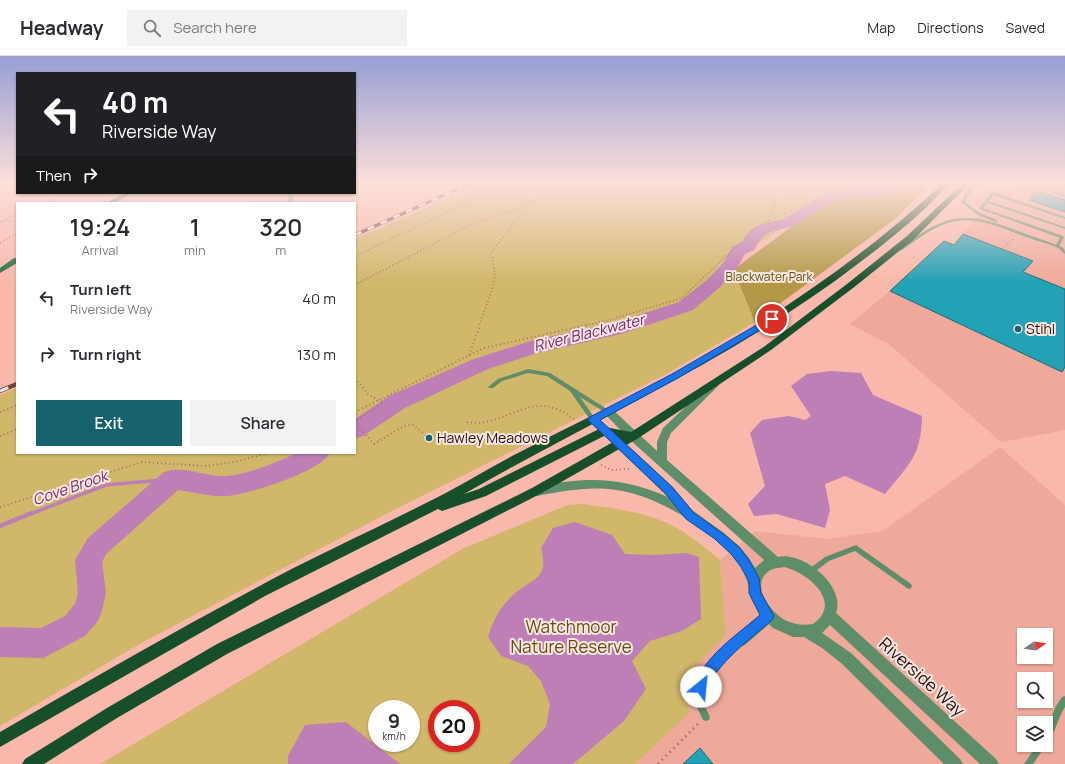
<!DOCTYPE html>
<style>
body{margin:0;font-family:Manrope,sans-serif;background:#f2f2f3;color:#2b2b33;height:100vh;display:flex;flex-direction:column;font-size:15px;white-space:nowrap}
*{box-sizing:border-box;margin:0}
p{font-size:13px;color:#7c7c81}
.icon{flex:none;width:22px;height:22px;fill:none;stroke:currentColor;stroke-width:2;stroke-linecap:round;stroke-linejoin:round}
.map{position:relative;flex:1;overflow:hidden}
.drawer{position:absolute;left:16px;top:146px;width:340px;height:252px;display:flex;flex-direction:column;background:#fff;border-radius:0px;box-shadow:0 1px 3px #0004}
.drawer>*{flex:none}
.hud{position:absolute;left:16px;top:16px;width:340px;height:122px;border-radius:0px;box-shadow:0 1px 3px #0004;background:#202124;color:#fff;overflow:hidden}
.needle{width:26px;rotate:77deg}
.controls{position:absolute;left:1017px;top:572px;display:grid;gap:8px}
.controls a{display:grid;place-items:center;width:36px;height:36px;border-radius:0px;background:#fff;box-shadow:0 1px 3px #0004;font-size:20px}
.speed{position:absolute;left:368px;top:644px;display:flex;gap:8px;font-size:20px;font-weight:700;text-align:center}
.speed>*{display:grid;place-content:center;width:52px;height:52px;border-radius:50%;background:#fff;box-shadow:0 1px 3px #0004;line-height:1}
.speed small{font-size:10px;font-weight:400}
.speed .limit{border:6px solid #d22;background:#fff;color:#111}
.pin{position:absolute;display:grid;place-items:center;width:34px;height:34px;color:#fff;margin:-17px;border:2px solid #fff;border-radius:50%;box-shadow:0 1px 4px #0007}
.me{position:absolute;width:44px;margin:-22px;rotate:28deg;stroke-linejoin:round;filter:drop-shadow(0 0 3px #0008)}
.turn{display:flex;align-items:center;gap:14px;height:84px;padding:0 20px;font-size:18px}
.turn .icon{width:52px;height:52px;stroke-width:2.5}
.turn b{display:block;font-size:28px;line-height:34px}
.then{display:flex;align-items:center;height:38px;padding:0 20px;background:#0003;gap:8px;font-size:15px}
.eta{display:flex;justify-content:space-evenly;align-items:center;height:68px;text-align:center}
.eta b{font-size:24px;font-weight:600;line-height:28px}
.button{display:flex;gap:8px;margin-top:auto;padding:8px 20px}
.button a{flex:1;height:46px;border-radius:0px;background:#16616e;color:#fff;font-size:16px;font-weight:600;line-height:46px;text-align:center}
.button a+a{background:#f2f2f3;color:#2b2b33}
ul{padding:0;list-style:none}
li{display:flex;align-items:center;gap:12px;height:56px;padding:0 20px}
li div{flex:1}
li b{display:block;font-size:15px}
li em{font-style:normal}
header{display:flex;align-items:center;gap:24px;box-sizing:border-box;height:56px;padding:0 20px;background:#fff;border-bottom:1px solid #e1e1e2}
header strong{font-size:19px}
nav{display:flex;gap:22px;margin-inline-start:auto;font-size:14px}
.search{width:280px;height:36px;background:#f2f2f3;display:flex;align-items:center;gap:10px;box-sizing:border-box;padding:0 14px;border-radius:0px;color:#7c7c81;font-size:15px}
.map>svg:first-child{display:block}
</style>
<header>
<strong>Headway</strong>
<div class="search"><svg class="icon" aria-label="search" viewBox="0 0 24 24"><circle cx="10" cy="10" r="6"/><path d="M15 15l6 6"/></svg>Search here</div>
<nav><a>Map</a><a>Directions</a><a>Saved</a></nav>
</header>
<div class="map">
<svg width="1065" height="708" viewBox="0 0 1065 708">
<rect width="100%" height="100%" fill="#f9b8ab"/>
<g fill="#efa99b" fill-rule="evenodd">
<polygon points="993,127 1065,127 1065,374 1001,386 890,289 850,268 890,235 944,185 954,188 983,155 977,151 974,147"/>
<path d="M1000 391 1065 449V708H636L689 657 685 629 698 607 726 580 720 504 756 475 827 483 883 475ZM1024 579H1046V601H1024ZM1024 623H1046V645H1024ZM1024 667H1046V689H1024Z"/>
</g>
<g fill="#d1b76a" fill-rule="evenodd">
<polygon points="484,127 832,127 839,136 729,206 755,266 670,316 390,456 145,585 0,670 0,339 17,332 17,397 355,397 355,183"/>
<path d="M582 448C610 452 641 455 667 467 687 476 704 491 720 504L726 580 698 607 685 629 689 657 636 708H100L464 492 568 449ZM377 653H411V687H377ZM437 653H471V687H437Z"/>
</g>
<polygon fill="#b39947" points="832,127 932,127 895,163 755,266 733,214 838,136"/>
<g fill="#bd7fb5">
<path d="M831 315 861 317 873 339 922 360C921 401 909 408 885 438L845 420 825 428 830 454 825 472 777 458 754 460 748 448 765 430 750 377 762 364 789 360 805 364 811 360 791 330 807 318Z"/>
<path d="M575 466 612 479 625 498 655 499 686 497 699 501 701 563 682 575 650 585 632 605 646 633 624 665 573 708H509L546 671 550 648 541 625 528 610 501 600 488 581C493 565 499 553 511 541 530 522 550 526 541 492L553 472Z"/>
<polygon points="346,666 400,708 288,708 288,700 305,669"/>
</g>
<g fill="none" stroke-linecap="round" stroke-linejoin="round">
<polyline stroke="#bd7fb5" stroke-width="3.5" points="30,458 106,429 173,423"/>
<polyline stroke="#bd7fb5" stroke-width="4.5" points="0,470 32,457"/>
<g fill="#bd7fb5" fill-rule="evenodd">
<polygon points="879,127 893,127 894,133 892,136 882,139 839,142 794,170 770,176 762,181 754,194 745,198 737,212 719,232 693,254 621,278 537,297 488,313 405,352 363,380 355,383 355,363 389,340 474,303 534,284 611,268 679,246 707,224 724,206 732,191 742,186 749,175 759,169 783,163 830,135 879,131"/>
<path d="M297 397H330C320 416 249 438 227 440 213 441 192 436 178 434L106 498 102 506 106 537 102 555 98 565 85 580 43 602 0 601V571L41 572 65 560 75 548 78 537 75 504 88 482 164 416C184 409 205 421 226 420 247 419 278 406 297 397Z"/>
</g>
</g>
<g fill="#23a1b5" stroke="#196c7a">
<polygon points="1037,135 1065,144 1065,156 1029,144"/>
<polygon points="963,178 1033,205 1023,216 1065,233 1065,311 1062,316 890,235 944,185 954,189"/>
<polygon points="700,692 713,708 683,708"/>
</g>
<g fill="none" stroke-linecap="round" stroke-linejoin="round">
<g stroke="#a27369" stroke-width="1.5" stroke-dasharray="1 2.5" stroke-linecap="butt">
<polyline points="47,147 68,137"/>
<polyline points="768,165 831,137 870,127"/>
<polyline points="0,166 17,159"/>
<polyline points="2,166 17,164"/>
<polyline points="0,187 17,178"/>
<polyline points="1002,193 1015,182"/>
<polyline points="355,200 504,130 527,148 523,157 491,196 495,218 492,234 479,270"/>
<polyline points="355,229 470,169 514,154 539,143 562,127"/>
<polyline points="582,270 609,264 682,242 756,172 768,165 774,152 777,127"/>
</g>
<g stroke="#a27369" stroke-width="2" stroke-dasharray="1 3" stroke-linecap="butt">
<polyline points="469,299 480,269"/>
<polyline points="355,322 368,338 383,347 355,365"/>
<polyline points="0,356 17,349"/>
<polyline points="355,356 484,292 587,269"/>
<path d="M467 366C508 373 530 329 574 363"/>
<polyline points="355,367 374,388 406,369 413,369 429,382"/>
<polyline points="0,380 17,373"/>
<polyline points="601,409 611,414 631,413"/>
<polyline points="0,451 142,406 207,410 234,406 269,397"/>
</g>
<polyline stroke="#a27369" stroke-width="2.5" stroke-dasharray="1.5 4" stroke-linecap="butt" points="658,708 698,668"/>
<g fill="#5d8d69" fill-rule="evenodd">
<polygon points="971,127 975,127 965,146 980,157 997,164 997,166 995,166 978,159 961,146"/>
<polygon points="1026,127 1033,127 1065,139 1065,141"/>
<path d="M992 136H994L1065 161V163L994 139 989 145 1065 171V173L988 147 983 152 1063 180 1064 181 1059 190C1064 192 1065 193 1065 198 1063 197 1062 195 1061 194 1055 189 1040 186 1032 183 1008 175 982 161 956 165 936 168 918 183 902 194H900L899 193C906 187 914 182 922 177 959 153 983 162 1021 176 1033 181 1045 184 1056 189L1060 182 980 153V151Z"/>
<polygon points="528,313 550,317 610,355 611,356 610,357 606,357 580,341 596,364 595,365 591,365 570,335 547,320 528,317 502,325 493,332 489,332 488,331 498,323"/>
<polygon points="856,489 911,528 912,530 911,532 909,533 907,532 855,495 829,505 813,517 811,518 809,517 808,515 809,513 825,501"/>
<path d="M740 581 743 582 744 585 743 588C729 599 701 621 702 641 703 648 707 654 710 661L709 664 706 665 703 664C700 657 695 649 694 641 693 618 722 596 737 582Z"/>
<polygon points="1065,640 1065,651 1062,656 1049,687 1046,688 1046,674 1056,650 1062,641"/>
<polygon points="1037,689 1046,689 1033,708 1024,708"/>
</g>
<g fill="#5d8d69" fill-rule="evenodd">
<rect x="288" y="137" width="6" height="10"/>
<path d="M714 326 719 329 671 377 667 386V404L778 501C803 495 846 530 836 557L996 703 999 708H980L830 569 822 577 851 597 960 703 963 708H944L841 607 822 592 804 581H793L773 572 769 568 745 589 740 591 735 589 733 584 735 579 760 559C757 553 753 548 751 542 748 531 748 521 741 511 718 476 657 439 616 434 590 430 563 435 537 440L533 438 531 435 533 432 537 430C588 421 620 420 668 441L588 364 589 361H597L673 431 692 454 724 477 738 489 749 502 755 512 764 504 629 383 603 356 608 352 612 353 657 395V386L663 372 711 327ZM784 511C807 516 844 546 813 568 803 570 792 568 783 563 769 554 750 528 769 515 773 512 779 512 784 511Z"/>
</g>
<g fill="#1b6d3a" fill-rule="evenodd">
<polygon points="125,137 133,137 114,147 106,147"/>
<polygon points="14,202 17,202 17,207 0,217 0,212"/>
</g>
<path fill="#184f2b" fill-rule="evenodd" d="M943 127H950C923 157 891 183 859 207 737 301 596 362 464 438L479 433 601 372 605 371 631 376 642 369 765 290 847 228 907 180 963 127H970L913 184 853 232 771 294 637 383 540 438 227 598 117 662 44 708H22L25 703 107 652 217 588 532 432 620 382 606 379 486 440 442 455 438 453 265 540 0 691V676C84 627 168 579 254 533 310 502 369 476 426 447 457 432 487 413 518 397 570 370 623 345 674 317 771 264 862 203 943 127Z"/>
<g stroke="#6d4941" stroke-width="3.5">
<polyline id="rail-far1" points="355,179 471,127"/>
</g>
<g stroke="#6d4941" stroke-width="4.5">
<polyline id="rail" points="0,335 17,328"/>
</g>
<use href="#rail-far1" stroke="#fbe6e2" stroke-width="2.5" stroke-dasharray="7" stroke-linecap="butt"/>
<use href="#rail" stroke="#fbe6e2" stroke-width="3" stroke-dasharray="9" stroke-linecap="butt"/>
</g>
<linearGradient id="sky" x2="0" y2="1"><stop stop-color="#979fd4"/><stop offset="0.56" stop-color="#fcdfd9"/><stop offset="1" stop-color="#fcdfd9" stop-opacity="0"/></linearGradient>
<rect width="1065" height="227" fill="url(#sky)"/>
<path fill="#1a73e8" stroke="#114b97" d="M772 260 775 261V265L678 322 600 364 672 431 694 457 722 477 740 492 749 504 759 522 761 537 774 560 772 564C748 585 718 606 705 636L701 638 696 636 694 631C704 600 736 580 760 559L749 537V526L741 511 732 499 715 483 686 463 665 437 588 364 590 361 672 318Z"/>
<g fill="#16616e" stroke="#fbe6e2" stroke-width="1.5">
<circle cx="1018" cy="273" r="4"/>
<circle cx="429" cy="382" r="4"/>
</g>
<g text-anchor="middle" stroke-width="4" stroke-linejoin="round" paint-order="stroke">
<g font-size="12" fill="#624f10" stroke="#fbe6e2">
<text x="769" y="225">Blackwater Park</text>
</g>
<g font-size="14" fill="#26100b" stroke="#fbe6e2" text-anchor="start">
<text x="1026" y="278">Stihl</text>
<text x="437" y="387">Hawley Meadows</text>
</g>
<g font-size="15" font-style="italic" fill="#752a6e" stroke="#fbe6e2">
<text transform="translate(589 277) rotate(-14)" y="5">River Blackwater</text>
<text transform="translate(70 432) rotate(-19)" y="5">Cove Brook</text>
</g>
<g font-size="17" fill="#624f10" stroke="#fbe6e2">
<text x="571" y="577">Watchmoor<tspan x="571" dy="20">Nature Reserve</tspan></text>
</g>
<g font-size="17" fill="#26100b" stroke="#fbe6e2">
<text transform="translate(922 621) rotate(42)" y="6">Riverside Way</text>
</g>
</g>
</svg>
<div class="controls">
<a><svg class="needle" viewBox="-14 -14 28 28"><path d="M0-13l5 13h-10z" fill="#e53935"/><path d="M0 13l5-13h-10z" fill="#7c7c81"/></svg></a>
<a><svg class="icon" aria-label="search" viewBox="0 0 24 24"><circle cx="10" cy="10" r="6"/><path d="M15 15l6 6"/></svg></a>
<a><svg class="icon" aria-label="layers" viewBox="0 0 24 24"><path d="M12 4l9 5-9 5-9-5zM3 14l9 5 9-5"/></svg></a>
</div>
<div class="speed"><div>9<small>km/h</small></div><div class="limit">20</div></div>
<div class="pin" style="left:772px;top:263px;background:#d93025"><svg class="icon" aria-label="arrive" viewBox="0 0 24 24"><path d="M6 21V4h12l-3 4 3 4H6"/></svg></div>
<svg class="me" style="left:701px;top:631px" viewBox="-20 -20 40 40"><circle r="19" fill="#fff"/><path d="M0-13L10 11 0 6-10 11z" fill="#1a73e8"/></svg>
<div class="hud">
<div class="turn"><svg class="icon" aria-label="left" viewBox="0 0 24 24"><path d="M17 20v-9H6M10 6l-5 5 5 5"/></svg><div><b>40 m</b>Riverside Way</div></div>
<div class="then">Then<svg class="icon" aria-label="right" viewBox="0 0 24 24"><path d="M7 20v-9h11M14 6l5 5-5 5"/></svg></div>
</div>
<section class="drawer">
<div class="eta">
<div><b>19:24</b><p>Arrival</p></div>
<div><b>1</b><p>min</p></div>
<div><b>320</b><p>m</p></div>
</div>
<ul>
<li><svg class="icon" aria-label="left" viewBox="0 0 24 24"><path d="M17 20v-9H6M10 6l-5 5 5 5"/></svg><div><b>Turn left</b><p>Riverside Way</p></div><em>40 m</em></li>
<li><svg class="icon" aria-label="right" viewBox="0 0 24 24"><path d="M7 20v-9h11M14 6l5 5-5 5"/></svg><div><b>Turn right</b></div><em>130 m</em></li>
</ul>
<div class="button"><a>Exit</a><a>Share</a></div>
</section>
</div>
